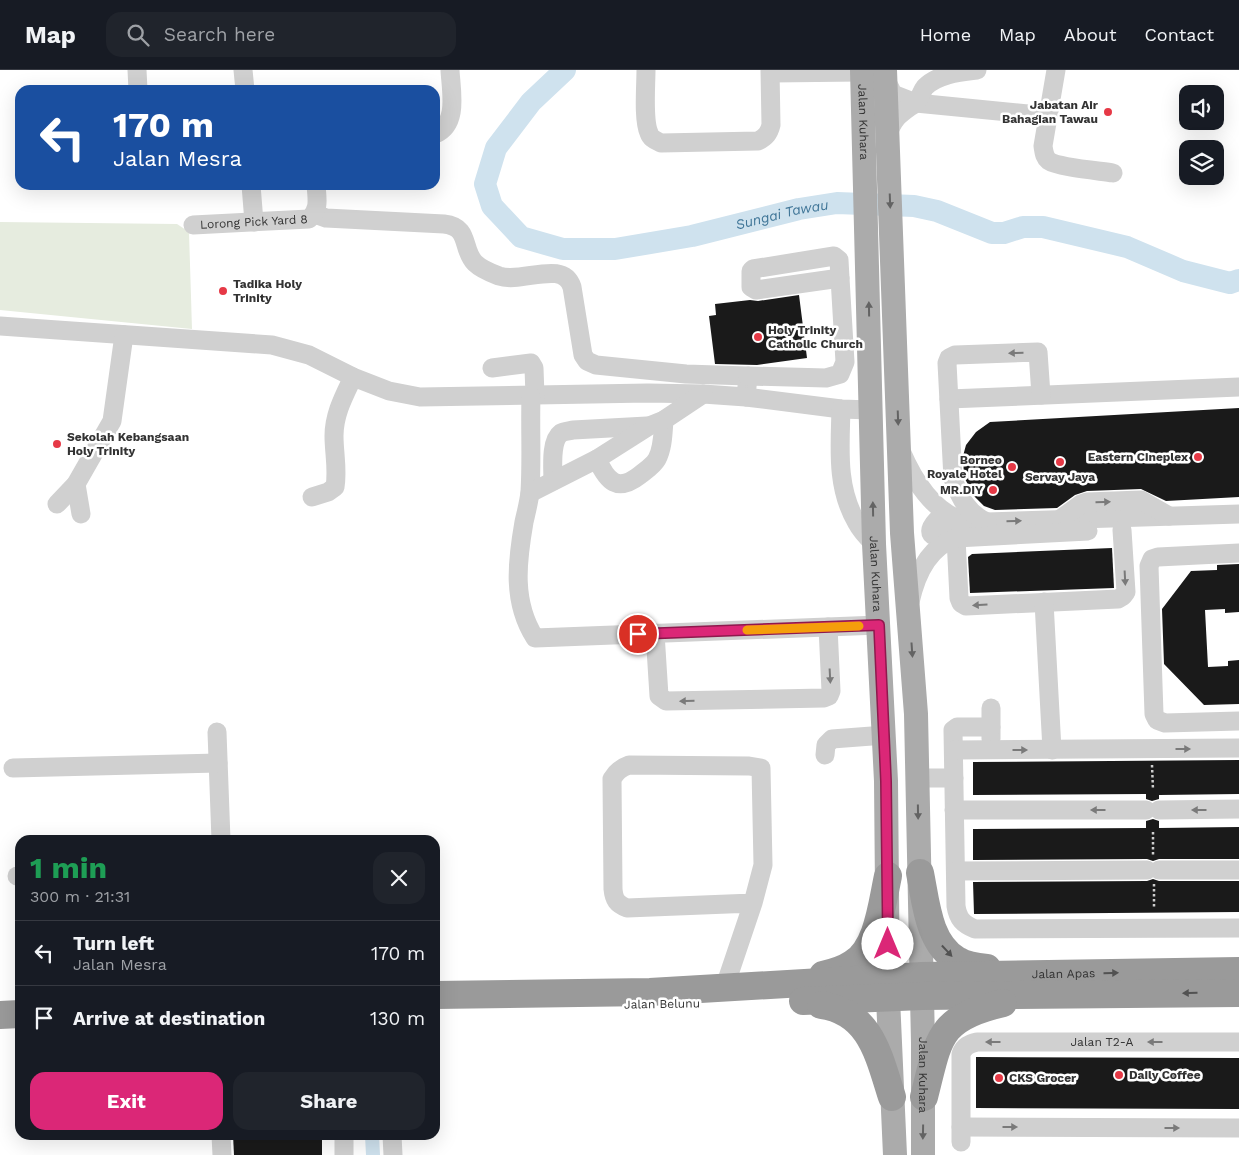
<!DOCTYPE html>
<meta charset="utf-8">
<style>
body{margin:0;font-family:"Work Sans",sans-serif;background:#20242c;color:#f1f3f6;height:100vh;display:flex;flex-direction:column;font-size:19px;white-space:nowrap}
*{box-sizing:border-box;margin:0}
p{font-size:16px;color:#9ea1a6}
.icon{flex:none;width:28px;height:28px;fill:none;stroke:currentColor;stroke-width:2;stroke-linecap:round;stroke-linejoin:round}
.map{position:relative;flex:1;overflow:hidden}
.details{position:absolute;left:15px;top:765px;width:425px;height:305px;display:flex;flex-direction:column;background:#171b24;border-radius:15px;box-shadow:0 5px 20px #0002}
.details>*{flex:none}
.guide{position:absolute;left:15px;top:15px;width:425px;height:105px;border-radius:15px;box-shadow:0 5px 20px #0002;background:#1a4fa0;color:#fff;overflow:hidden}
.fabs{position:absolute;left:1179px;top:15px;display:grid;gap:10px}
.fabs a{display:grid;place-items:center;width:45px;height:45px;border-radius:10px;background:#171b24;box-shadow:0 5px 20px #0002;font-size:25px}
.pin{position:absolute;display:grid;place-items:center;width:42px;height:42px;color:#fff;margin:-21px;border:2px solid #fff;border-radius:50%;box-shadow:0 1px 5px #0007}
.me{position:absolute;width:55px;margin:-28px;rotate:0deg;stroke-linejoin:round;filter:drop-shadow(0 0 4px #0008)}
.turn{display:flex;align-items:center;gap:18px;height:105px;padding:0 15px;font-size:22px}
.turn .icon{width:65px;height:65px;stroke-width:2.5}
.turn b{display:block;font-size:35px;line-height:42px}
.round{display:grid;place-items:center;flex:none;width:52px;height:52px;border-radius:15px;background:#20242c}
.summary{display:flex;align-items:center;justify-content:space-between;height:85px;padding:0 15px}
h1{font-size:30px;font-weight:700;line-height:38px;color:#1e9e55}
.button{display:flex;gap:10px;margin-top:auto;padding:10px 15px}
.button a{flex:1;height:58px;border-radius:15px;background:#db2777;color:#fff;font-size:20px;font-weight:700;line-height:58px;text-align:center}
.button a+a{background:#20242c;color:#f1f3f6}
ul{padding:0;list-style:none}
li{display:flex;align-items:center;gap:15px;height:65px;padding:0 15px;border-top:1px solid #363941}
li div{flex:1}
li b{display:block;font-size:19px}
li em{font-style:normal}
header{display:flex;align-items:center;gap:30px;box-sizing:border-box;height:70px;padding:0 25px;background:#171b24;border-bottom:1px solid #363941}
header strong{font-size:24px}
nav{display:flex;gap:28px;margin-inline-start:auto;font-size:18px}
.search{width:350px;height:45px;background:#20242c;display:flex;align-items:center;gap:12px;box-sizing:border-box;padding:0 18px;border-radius:15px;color:#9ea1a6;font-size:19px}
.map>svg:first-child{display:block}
</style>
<header>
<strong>Map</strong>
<div class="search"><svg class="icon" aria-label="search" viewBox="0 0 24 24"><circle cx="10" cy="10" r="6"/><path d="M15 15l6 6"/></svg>Search here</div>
<nav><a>Home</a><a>Map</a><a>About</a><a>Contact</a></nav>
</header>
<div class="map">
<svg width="1239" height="1085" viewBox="0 0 1239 1085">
<rect width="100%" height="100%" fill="#fff"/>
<polygon fill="#e6ecdf" points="0,152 177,154 189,162 192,259 0,240"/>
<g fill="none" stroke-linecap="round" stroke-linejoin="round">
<polyline stroke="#cfe2ee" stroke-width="14" points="372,1065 373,1085"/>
<path stroke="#cfe2ee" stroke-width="22" id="s1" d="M565 0 531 32 496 78 485 114 492 136 521 167 563 179H615L692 166 799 139 837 133 914 136 937 141 992 163H1004L1023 157H1043L1127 177 1183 201 1230 213 1239 210"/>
</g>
<g fill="#1a1a1a">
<polygon points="799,225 807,288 757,295 715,294 709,246 716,245 715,234 750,230 758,231"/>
<polygon points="1239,338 1239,427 1166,431 1141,419 1087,421 1075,425 1057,438 995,440 984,436 974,426 964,407 963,386 966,375 976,362 990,352"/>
<polygon points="1112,478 1114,518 970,523 968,487 972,484"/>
<polygon points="1239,494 1239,542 1225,543 1225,539 1205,540 1208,597 1228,596 1228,591 1239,590 1239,634 1204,635 1164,594 1162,539 1191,501 1217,500 1217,495"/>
<polygon points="1239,690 1239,724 1159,725 1159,729 1152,731 1146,729 1146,724 973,725 973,692"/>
<polygon points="1153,749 1159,751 1159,758 1239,757 1239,789 1159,789 1153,791 1147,789 973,790 973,759 1146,758 1146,751"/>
<polygon points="1153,809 1159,811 1239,811 1239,842 974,844 973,812 1147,811"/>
<polygon points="976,987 1239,988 1239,1039 976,1038"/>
<polygon points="233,1065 322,1065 322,1085 234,1085"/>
</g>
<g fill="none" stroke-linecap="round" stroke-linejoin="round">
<g stroke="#cdcdcd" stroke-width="2.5" stroke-dasharray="2.5 2.5" stroke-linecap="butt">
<polyline points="1152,695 1153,720"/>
<polyline points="1153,762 1153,785"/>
<polyline points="1154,814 1154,838"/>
</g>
<g stroke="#d0d0d0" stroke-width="19">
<polyline points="137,0 138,20"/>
<polyline points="243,0 245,20"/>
<path d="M646 0C646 16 643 50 649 63 651 69 655 70 661 73L758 71C766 67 769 63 771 55L770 0"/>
<path d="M1056 0 1043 76C1044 82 1044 87 1049 91 1057 97 1101 101 1113 103"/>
<polyline points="771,3 862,2"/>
<polyline points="885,8 893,24 916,33 1048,46"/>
<path d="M435 64C459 54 451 21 450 0"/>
<path d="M887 66C894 47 899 45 914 34 920 30 921 22 925 17 938 4 960 2 977 0"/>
<polyline points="251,115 254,152"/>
<path d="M315 144 326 148 444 154C471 157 461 179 475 193 481 199 491 203 499 206 522 214 563 189 572 217L583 285 587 291 596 295 686 304 748 306 746 327"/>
<path id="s2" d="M193 155 309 149C320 140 317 128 316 115"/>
<polygon points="834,186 839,190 840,208 756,220 751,217 751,201 753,199"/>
<polyline points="0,256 272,275 309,285 353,307 389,321 420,327 648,323 703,324 746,327 841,339 871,340"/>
<polyline points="492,298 531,293 534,298 535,326"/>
<polyline points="748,306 826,308 840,304 845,292 840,208"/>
<path d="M531 326C530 358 532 390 530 422 529 432 526 443 524 452 517 492 512 532 535 568L879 555"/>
<polyline points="949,329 1239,317"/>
<path d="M841 339C840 378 836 418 857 453 861 461 868 468 874 474"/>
<path d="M901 381C913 409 931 439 960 450 968 453 979 452 987 452L1239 444"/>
<path d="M597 389C607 411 617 423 640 405 646 400 653 396 657 389 663 378 663 362 664 350"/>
<path d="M553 411C553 399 550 371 561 363 564 361 569 361 573 360L647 356"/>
<polyline points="76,414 81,444"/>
<polyline points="530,423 597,389 649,356 664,350 703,324"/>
<path d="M312 427 328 422 335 417C338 400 334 383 334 366 334 344 344 326 353 307"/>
<polyline points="57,434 76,414 112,351 124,265"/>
<polyline points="1059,450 1081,434 1087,432 1141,430 1169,446"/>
<path d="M960 451 937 450C919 469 944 469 956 468L959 528 961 533 966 536 1118 529 1123 526 1126 522 1122 460"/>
<path d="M987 452C968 444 960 428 953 409L947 293 949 288 955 285 1038 282 1041 325"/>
<polyline points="1239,483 1158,487 1152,489 1149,496 1154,644 1157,650 1165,653 1239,651"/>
<path d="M910 532C916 505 928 477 956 468L1088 461"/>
<polyline points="1044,532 1052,680"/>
<polyline points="655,563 659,626 666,631 824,628 829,626 831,621 828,557"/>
<polyline points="991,638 991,669"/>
<path d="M991 657H957L953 660 956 836C958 849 963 854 975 859L1239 858"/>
<polyline points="217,662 221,770"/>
<polyline points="954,680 1239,678"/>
<polyline points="825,685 826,675 832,669 885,665"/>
<polyline points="13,698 218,693"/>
<polyline points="918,708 954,708"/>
<polyline points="954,740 1146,740"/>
<polyline points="1159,740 1239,739"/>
<polyline points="1159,800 1239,800"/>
<polyline points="956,801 1147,800"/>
<polyline points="17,806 20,806"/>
<path d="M724 919 753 833 763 795 761 698 749 696 629 695C620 698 616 702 612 709L613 819C614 830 617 834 627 838L753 833"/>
<polyline points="961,1057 1239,1058"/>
<polyline points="221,1065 222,1085"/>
<polyline points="344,1065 344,1085"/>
<polyline points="392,1065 393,1085"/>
<path id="s3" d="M961 1072V984C964 976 969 974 977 972H1239"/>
</g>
<g stroke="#ababab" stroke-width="24">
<path id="s4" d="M862 0 874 474 886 711 888 928 895 1085"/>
<path id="s5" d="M885 0 902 463 916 644 923 973V1085"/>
</g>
<g stroke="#9a9a9a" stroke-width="28">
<path d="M920 803C926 832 928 873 957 890 966 896 976 897 987 898"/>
<path d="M823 905C832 903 843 900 852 894 878 879 882 833 888 806"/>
<path id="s6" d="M435 925 650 922 922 906 1239 901"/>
<polyline points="803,931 922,926 1239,923"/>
<path d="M821 935C871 942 879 987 892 1027"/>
<polyline points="0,945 20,944"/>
<path d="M924 1027C939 969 937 948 1003 933"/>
</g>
</g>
<defs><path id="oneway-solid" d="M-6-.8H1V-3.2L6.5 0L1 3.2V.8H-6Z" transform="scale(1.25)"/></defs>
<g fill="#636363">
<use href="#oneway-solid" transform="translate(890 131) rotate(88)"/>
<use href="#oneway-solid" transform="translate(869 239) rotate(-91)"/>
<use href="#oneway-solid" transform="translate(898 348) rotate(88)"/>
<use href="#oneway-solid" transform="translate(873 439) rotate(-91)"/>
<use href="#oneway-solid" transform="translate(912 580) rotate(86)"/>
<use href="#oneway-solid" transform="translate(918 742) rotate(89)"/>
<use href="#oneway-solid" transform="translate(923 1062) rotate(91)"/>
</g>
<g fill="#7a7a7a">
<use href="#oneway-solid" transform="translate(1016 283) rotate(178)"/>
<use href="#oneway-solid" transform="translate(1103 432) rotate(-2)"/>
<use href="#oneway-solid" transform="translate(1014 451) rotate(-2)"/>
<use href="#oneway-solid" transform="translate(1125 508) rotate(87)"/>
<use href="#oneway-solid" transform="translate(980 535) rotate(177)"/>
<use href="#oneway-solid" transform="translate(830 606) rotate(87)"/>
<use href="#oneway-solid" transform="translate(687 631) rotate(179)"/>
<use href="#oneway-solid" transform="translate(1183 679)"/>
<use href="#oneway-solid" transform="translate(1020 680)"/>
<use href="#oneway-solid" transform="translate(1098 740) rotate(180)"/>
<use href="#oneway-solid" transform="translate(1199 740) rotate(180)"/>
<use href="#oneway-solid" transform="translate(993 972) rotate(180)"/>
<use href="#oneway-solid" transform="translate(1155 972) rotate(180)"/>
<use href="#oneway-solid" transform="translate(1010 1057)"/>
<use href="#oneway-solid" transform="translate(1172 1058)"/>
</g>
<g fill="#525252">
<use href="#oneway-solid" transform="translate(947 881) rotate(47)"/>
<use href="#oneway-solid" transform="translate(1111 903) rotate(-1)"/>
<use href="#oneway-solid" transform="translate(1190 923) rotate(179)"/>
</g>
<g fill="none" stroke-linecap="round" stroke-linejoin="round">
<g stroke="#8e194d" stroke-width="12">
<polyline id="route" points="638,564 879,555 886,711 888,874"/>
</g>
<use href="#route" stroke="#db2777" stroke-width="9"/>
<polyline stroke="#f59e0b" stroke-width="9" points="747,560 859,556"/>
</g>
<g fill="#e63946" stroke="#fff" stroke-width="2">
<circle cx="1108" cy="42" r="5"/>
<circle cx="223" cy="221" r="5"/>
<circle cx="758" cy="267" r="5"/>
<circle cx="57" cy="374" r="5"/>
<circle cx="1198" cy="387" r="5"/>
<circle cx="1060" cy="392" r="5"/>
<circle cx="1012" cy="397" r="5"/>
<circle cx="993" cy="420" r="5"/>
<circle cx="1119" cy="1005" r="5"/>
<circle cx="999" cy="1008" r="5"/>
</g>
<g text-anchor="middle" stroke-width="5" stroke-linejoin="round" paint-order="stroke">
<g font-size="12" font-weight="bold" fill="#333" stroke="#fff" text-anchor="start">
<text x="1098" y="39" text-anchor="end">Jabatan Air<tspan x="1098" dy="14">Bahagian Tawau</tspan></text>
<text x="233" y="218">Tadika Holy<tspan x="233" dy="14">Trinity</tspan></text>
<text x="768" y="264">Holy Trinity<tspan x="768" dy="14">Catholic Church</tspan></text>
<text x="67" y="371">Sekolah Kebangsaan<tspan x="67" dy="14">Holy Trinity</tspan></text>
<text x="1188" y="391" text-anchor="end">Eastern Cineplex</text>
<text x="1002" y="394" text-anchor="end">Borneo<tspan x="1002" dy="14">Royale Hotel</tspan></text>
<text x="1060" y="411" text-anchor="middle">Servay Jaya</text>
<text x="983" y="424" text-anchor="end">MR.DIY</text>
<text x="1129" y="1009">Daily Coffee</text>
<text x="1009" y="1012">CKS Grocer</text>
</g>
<g font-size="12" fill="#333" stroke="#fff">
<text dy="4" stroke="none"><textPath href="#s4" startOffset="52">Jalan Kuhara</textPath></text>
<text dy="4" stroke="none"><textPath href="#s2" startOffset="61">Lorong Pick Yard 8</textPath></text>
<text dy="4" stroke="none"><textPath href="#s4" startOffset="504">Jalan Kuhara</textPath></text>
<text dy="4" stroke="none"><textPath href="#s6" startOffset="629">Jalan Apas</textPath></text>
<text transform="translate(662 934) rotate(-1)" y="4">Jalan Belunu</text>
<text dy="4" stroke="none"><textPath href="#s3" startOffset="234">Jalan T2-A</textPath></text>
<text dy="4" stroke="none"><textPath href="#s5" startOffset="1006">Jalan Kuhara</textPath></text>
</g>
<g font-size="14" font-style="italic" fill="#3f7597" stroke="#fff">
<text dy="5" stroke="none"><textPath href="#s1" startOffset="474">Sungai Tawau</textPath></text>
</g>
</g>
</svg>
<div class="fabs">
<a><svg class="icon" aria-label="sound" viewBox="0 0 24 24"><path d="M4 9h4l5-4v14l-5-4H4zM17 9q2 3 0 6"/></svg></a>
<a><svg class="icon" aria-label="layers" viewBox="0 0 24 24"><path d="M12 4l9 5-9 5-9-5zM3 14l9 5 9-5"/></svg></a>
</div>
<div class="pin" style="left:638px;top:564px;background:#d93025"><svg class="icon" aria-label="arrive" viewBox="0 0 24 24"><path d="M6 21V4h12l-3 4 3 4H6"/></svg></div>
<svg class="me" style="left:888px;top:874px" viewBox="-20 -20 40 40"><circle r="19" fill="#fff"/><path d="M0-13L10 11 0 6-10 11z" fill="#db2777"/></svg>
<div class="guide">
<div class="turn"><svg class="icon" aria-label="left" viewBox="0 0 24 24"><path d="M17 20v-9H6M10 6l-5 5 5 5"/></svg><div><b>170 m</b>Jalan Mesra</div></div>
</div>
<section class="details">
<div class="summary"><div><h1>1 min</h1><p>300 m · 21:31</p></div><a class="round"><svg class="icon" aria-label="close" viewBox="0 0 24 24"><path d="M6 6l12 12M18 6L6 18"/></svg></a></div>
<ul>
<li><svg class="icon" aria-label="left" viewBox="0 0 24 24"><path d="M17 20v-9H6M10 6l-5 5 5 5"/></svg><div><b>Turn left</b><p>Jalan Mesra</p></div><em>170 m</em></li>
<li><svg class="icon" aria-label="arrive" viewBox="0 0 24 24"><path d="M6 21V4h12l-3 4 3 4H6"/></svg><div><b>Arrive at destination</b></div><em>130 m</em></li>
</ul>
<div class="button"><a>Exit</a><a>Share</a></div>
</section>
</div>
